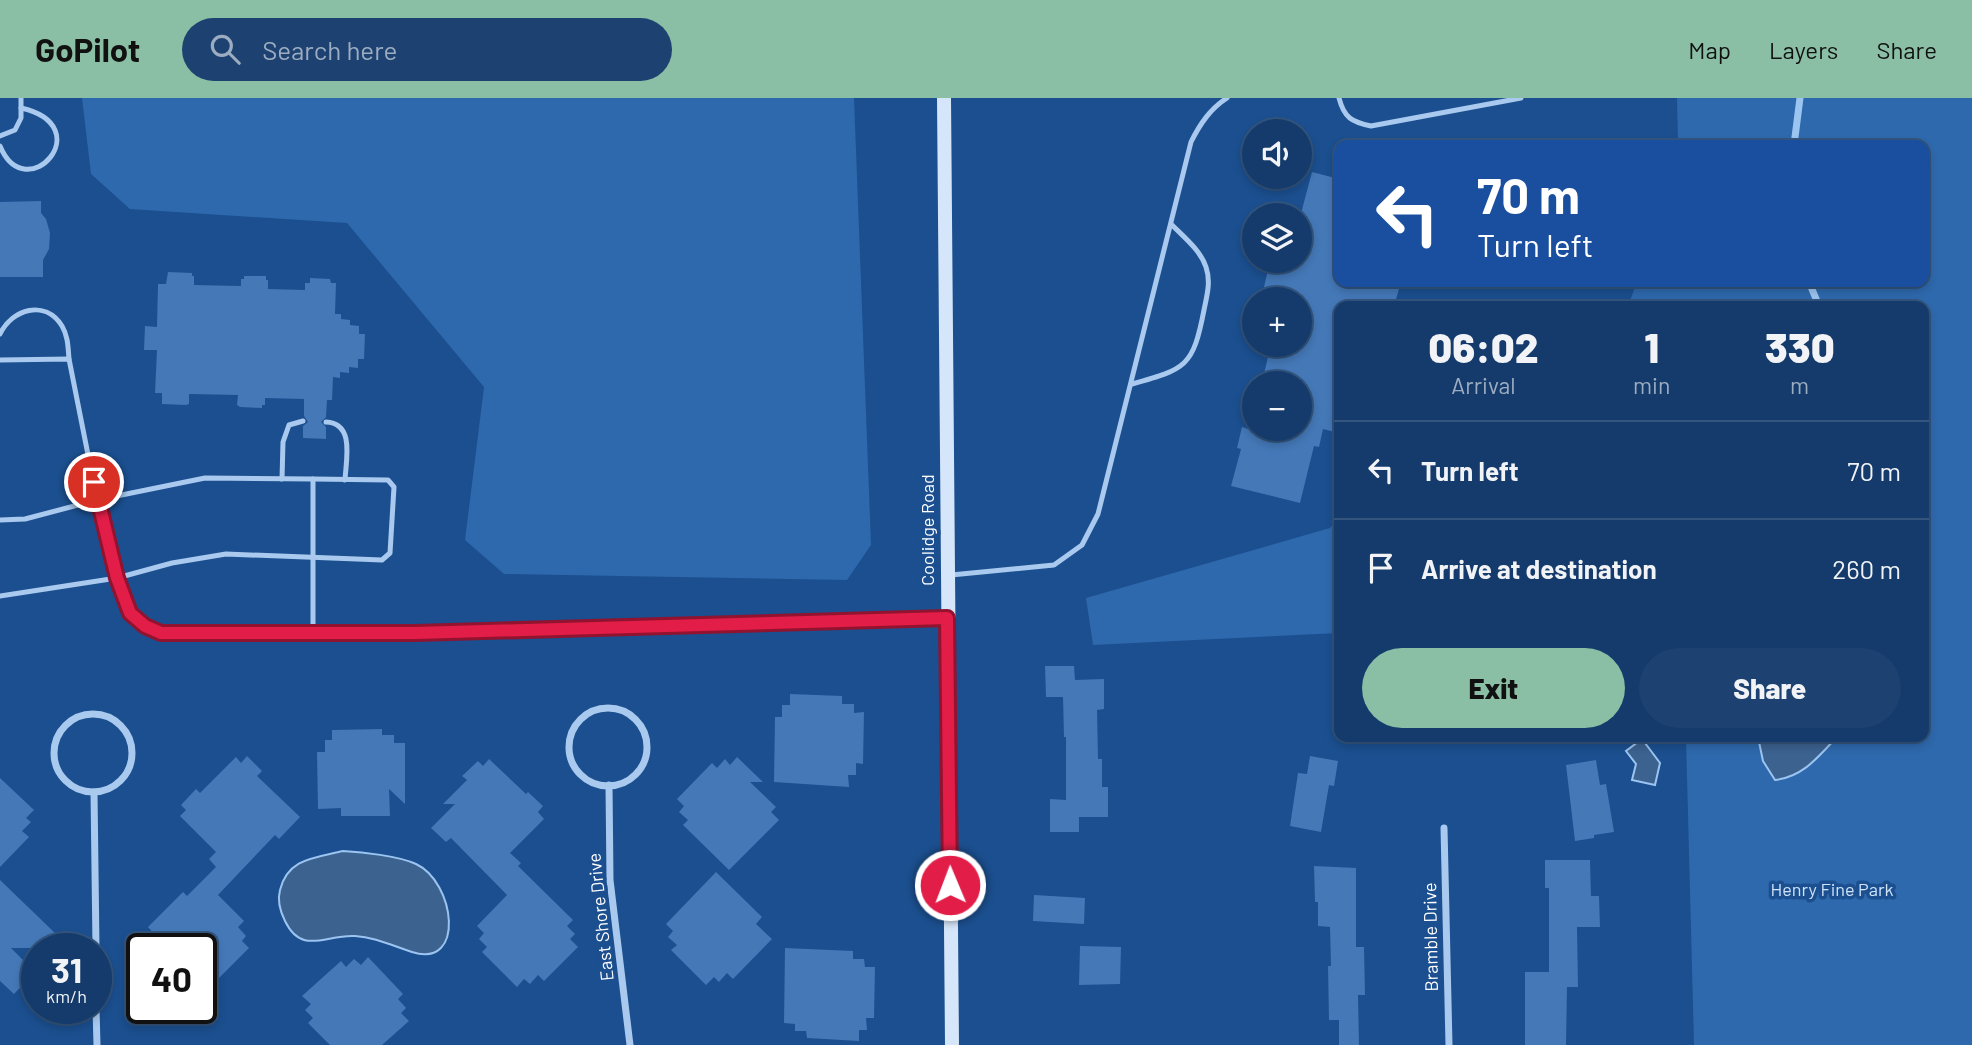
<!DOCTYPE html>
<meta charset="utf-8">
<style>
body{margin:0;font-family:Barlow,sans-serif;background:#1d4271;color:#f1f3f6;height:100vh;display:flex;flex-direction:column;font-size:26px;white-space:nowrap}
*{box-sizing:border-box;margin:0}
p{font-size:23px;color:#9dadc1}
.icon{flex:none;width:38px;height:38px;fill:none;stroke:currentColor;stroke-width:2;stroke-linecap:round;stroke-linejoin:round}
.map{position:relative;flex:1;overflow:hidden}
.drawer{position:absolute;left:1334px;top:203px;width:595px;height:441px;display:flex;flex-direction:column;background:#143b6b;border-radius:14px;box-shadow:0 4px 10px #0003,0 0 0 2px #33557e}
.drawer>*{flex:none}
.guide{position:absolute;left:1334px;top:42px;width:595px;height:147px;border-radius:14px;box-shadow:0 4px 10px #0003,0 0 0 2px #33557e;background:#1a4fa0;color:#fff;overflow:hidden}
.tools{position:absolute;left:1242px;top:21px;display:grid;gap:14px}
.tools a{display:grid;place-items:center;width:70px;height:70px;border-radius:50%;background:#143b6b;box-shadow:0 4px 10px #0003,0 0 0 2px #33557e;font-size:35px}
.speed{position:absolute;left:21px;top:835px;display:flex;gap:14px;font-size:35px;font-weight:700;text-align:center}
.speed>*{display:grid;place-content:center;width:91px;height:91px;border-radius:50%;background:#143b6b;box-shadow:0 4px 10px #0003,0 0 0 2px #33557e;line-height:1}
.speed small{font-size:18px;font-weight:400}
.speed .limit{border:4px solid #111;border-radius:10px;background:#fff;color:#111}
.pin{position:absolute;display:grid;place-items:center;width:60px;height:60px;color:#fff;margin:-30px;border:4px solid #fff;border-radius:50%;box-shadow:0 2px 7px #0007}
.me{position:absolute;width:77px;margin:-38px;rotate:359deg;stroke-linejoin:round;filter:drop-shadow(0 0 5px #0008)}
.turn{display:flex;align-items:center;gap:24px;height:147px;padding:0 28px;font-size:32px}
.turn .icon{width:91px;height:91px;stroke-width:2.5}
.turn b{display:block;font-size:49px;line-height:60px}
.eta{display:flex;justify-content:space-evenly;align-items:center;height:119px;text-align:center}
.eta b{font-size:42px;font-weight:800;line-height:49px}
.cta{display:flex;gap:14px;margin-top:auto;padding:14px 28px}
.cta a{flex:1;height:80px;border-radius:42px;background:#8abfa5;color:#111;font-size:28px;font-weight:800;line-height:80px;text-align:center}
.cta a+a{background:#1d4271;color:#f1f3f6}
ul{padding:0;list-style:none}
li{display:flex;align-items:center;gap:21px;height:98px;padding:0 28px;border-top:2px solid #33557e}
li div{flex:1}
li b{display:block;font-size:26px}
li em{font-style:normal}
header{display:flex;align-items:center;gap:42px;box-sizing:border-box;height:98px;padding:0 35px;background:#8abfa5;color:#111}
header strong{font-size:33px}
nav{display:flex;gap:38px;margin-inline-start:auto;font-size:24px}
.search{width:490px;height:63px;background:#1d4271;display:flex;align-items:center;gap:18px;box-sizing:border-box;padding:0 24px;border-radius:38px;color:#9dadc1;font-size:26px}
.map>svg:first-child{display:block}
</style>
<header>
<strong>GoPilot</strong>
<div class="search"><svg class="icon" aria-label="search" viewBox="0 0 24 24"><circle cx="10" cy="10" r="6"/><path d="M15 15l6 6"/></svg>Search here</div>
<nav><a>Map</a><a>Layers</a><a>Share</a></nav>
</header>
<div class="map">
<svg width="1972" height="947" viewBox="0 0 1972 947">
<rect width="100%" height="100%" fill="#1b4f8f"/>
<g fill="#2e69ad">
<polygon points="82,0 854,0 871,447 847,482 504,476 465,442 484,289 347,125 130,111 91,76"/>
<polygon points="1677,0 1972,0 1972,947 1694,947 1686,639 1923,639 1923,208 1628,208 1637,184 1923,184 1923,47 1678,47"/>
<polygon points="1339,419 1339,535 1093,547 1086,500 1330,430"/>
</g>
<g fill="#3c6290" stroke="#9cc4f0" stroke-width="2">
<path d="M1758 639H1837C1818 659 1803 679 1775 682L1763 663Z"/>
<polygon points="1642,641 1660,665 1655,687 1632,682 1636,666 1626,653"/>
<path d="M343 753C362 754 399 758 416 766 455 784 466 871 412 854 393 848 375 839 355 838 326 836 302 858 285 823 280 813 277 803 280 792 288 760 315 760 343 753Z"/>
</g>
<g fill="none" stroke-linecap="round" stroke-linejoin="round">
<g stroke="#9cc4f0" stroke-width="7">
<polyline points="1794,47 1800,0"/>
<polyline points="1809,184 1819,208"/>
</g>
</g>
<g fill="#4478b7">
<polygon points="1312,74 1339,81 1339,184 1401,184 1394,208 1339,208 1339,319 1335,334 1323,331 1319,349 1314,348 1300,405 1231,388 1241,351 1237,350 1242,329 1251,332 1300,331 1300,285 1262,285 1270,250 1287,254 1289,247 1300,247 1300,198 1264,189 1270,163 1300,163 1300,119"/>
<polygon points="41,103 41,115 46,121 50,135 49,151 43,162 43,179 0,179 0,104"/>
<polygon points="168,174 192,175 192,178 194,178 194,187 241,188 241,181 244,181 244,178 266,178 266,182 268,182 268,191 305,192 305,185 310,185 310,180 330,181 331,185 336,185 335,216 341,216 341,221 350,222 350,227 359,228 359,236 365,236 364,261 358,261 358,270 349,269 349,275 340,274 340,280 333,279 332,302 327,302 326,319 321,324 326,329 326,341 303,340 303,328 308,324 304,318 304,301 265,300 265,307 262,307 262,310 240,309 237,307 238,297 189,296 189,306 186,307 162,306 162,295 155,295 157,252 144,252 145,228 157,229 158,186 166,186"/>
<polygon points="1045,568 1074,568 1075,582 1104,581 1104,611 1097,612 1098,661 1102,661 1102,689 1108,689 1108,719 1079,719 1079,734 1050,734 1050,701 1066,702 1066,639 1064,639 1063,599 1046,599"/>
<polygon points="790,596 842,598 842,606 854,606 854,615 864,614 863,666 856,665 856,677 848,677 849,689 774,684 775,619 782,619 782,607 790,607"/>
<polygon points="382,631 382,637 394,637 394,645 405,645 405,706 389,691 390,718 341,718 341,710 318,711 317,654 325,654 325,642 332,642 332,632"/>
<polygon points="247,658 262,673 257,678 300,719 279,741 275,737 218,797 244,823 238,829 246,838 242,843 249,850 215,884 201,871 201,850 141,850 155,837 148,829 183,794 187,798 216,769 209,761 216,754 180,718 186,712 181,707 196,691 200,695 236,659 241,665"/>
<polygon points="1310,658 1338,663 1334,688 1329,687 1321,734 1290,728 1298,675 1307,676"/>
<polygon points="737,659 763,684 750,684 776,709 771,714 779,722 729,772 683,727 688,722 679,714 684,708 677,701 712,665 717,670 725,661 730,667"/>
<polygon points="489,661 526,696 528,694 543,708 538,714 544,721 510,755 521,765 518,768 573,822 567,828 575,836 570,841 578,849 544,883 538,877 530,886 524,881 517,889 482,854 487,849 479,841 484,835 477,828 507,797 451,740 446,744 431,730 455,706 443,706 467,682 462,678 478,663 483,668"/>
<polygon points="1596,662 1600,687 1606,686 1614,734 1594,737 1594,740 1575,743 1566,667"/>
<polygon points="0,680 34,712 26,720 31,724 22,733 29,739 0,769"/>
<polygon points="1545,762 1590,762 1591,798 1599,798 1600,829 1577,829 1578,889 1567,889 1566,947 1525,947 1525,874 1549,874 1549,790 1545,790"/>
<polygon points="1314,768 1356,770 1356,849 1364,849 1365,897 1358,897 1359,947 1339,947 1339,922 1329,922 1328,868 1331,868 1330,829 1318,828 1318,804 1315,804"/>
<polygon points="716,774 762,819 756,826 772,841 733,881 727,875 719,884 714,879 706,887 671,852 677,847 668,839 673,833 666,826"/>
<polygon points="0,782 55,835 39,850 11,850 35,874 14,896 0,883"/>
<polygon points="1034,797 1085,800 1084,826 1033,823"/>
<polygon points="1080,848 1121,849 1120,886 1079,887"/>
<polygon points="785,850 853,853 853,861 864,861 865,869 875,869 874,920 866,920 867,932 859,932 859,943 807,940 806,933 795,933 795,926 784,925"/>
<polygon points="368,859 403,896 398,901 406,910 401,915 409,923 382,947 330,947 308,925 313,920 305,912 311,906 302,898 341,863 346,869 354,861 361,867"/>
</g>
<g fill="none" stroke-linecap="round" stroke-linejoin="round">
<g stroke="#a9c9ee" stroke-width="5">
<path d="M1339 0C1344 20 1352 24 1371 28L1521 0"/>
<polyline points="0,38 15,32 21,20 21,0"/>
<path d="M0 48C26 111 101 28 21 10"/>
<path d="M0 236C12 211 45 201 62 228 68 238 68 249 69 261"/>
<polyline points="0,262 69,261 97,402 25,421 0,422"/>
<path d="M1132 286C1186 271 1193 269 1204 212 1207 197 1211 184 1206 169 1201 153 1184 139 1172 127"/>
<path d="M326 324C355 325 346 362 345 382"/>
<polyline points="282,381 283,344 289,327 303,323"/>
<path d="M951 477 1054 467 1082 447 1098 416 1191 44C1200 26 1210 11 1227 0"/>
<polyline points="0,498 117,480 172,465 226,456 382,462 390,455 394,389 388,382 313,381"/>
<path d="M313 535V381L205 380 97 402C105 431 115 491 130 514 137 524 150 530 161 535H415L947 520"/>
</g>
<g stroke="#a9c9ee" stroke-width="7">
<circle cx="608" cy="649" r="39"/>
<circle cx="93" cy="655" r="39"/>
<polyline points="609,687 610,782 630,947"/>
<polyline points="94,694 96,850"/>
<polyline points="1444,730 1449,947"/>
<polyline points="96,910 97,947"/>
</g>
<polyline stroke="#d6e6fa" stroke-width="14" points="944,0 952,947"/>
</g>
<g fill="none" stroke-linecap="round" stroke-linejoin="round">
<g stroke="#92132f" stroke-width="18">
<polyline id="route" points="94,384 117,480 130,515 145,528 161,535 415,535 947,520 950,787"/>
</g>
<use href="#route" stroke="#e11d48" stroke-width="12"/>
</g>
<g text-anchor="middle" stroke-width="7" stroke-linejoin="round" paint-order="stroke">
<g font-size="18" fill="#fff" stroke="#1b4f8f">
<text transform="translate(928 432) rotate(-90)" y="6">Coolidge Road</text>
<text transform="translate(601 819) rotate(-96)" y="6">East Shore Drive</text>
<text transform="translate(1431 839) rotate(-91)" y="6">Bramble Drive</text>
</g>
<g font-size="18" fill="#cfe3fa" stroke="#1b4f8f">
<text x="1832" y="798">Henry Fine Park</text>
</g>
</g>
</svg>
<div class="tools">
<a><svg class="icon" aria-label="sound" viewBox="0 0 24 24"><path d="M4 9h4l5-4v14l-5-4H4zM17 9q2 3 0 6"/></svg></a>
<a><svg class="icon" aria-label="layers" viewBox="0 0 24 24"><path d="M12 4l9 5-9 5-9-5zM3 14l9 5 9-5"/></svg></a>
<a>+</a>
<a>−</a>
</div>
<div class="speed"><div>31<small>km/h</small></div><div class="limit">40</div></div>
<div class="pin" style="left:94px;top:384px;background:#d93025"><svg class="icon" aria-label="arrive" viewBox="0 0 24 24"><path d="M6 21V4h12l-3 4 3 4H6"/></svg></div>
<svg class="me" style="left:950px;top:787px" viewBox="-20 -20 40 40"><circle r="17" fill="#e11d48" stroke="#fff" stroke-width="3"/><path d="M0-11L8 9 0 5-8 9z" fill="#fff"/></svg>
<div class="guide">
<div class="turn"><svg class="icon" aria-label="left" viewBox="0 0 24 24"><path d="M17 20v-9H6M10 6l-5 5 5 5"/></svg><div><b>70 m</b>Turn left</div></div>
</div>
<section class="drawer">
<div class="eta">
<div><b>06:02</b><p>Arrival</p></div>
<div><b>1</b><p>min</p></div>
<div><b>330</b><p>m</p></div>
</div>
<ul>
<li><svg class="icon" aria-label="left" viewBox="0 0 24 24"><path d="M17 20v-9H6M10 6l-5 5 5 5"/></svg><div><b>Turn left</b></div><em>70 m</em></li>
<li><svg class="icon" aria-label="arrive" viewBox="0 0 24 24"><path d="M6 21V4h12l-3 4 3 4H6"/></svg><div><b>Arrive at destination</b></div><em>260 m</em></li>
</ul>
<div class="cta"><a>Exit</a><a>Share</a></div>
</section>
</div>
